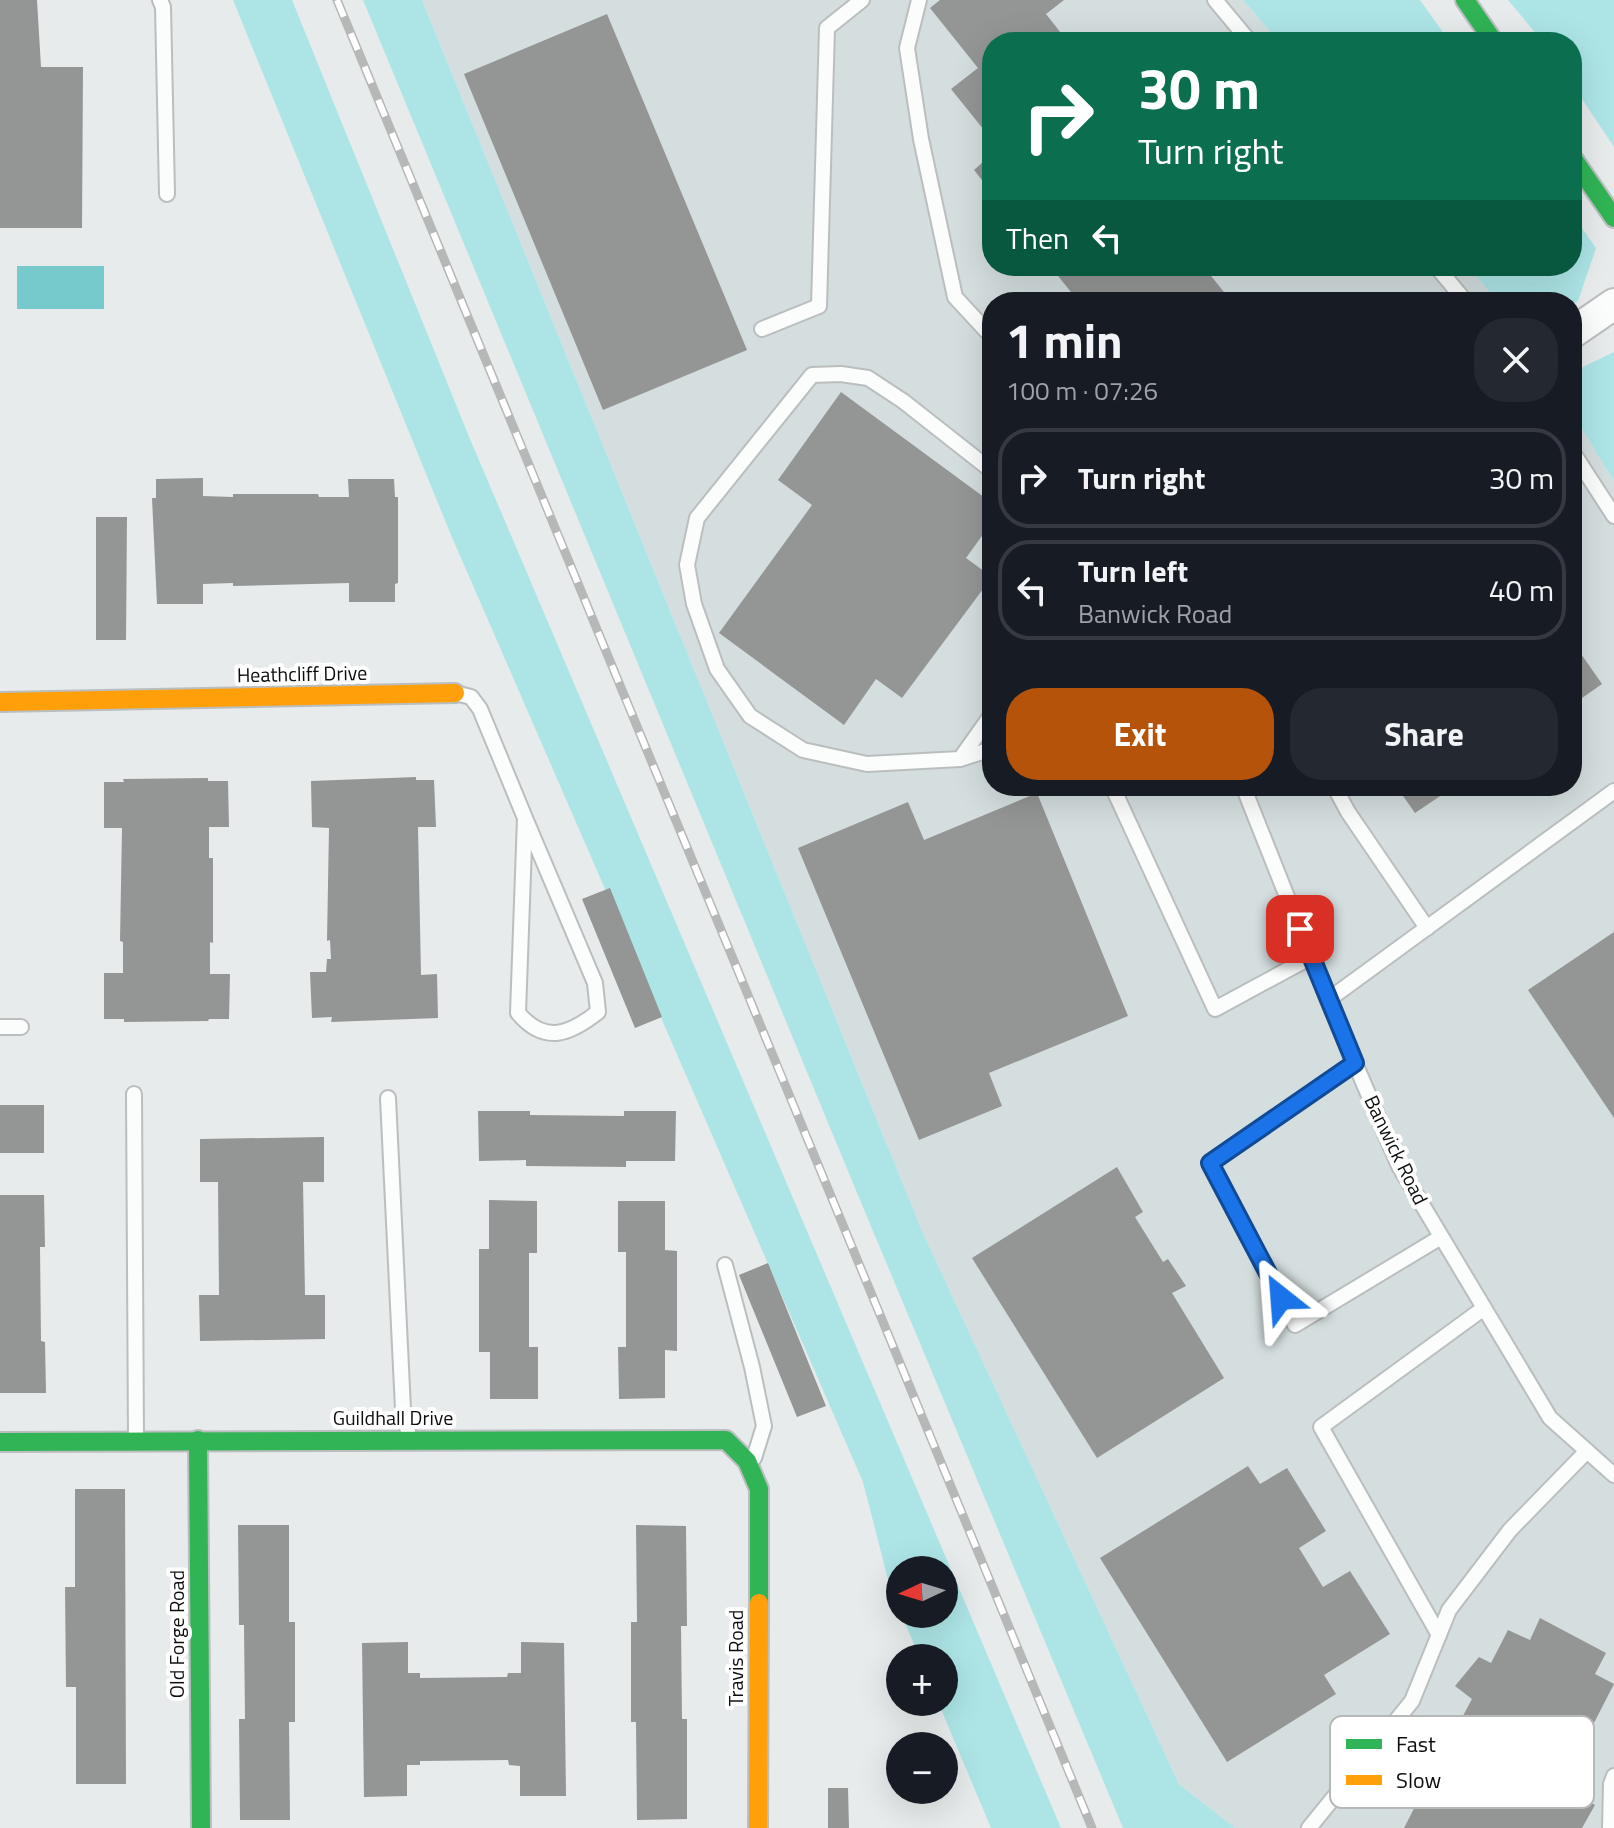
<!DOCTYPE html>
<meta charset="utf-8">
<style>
body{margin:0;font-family:"Titillium Web",sans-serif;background:#242831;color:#f1f3f6;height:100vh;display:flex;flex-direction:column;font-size:30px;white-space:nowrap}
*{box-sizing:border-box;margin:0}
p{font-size:26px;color:#9ea1a6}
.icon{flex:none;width:44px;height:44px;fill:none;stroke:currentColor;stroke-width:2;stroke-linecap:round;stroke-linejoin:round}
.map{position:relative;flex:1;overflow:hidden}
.drawer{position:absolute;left:982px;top:292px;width:600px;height:504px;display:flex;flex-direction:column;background:#171b24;border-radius:32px;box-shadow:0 8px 32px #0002}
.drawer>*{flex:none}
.banner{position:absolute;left:982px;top:32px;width:600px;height:244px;border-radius:32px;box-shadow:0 8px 32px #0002;background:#0b6e4f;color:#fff;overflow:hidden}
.needle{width:52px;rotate:266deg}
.fabs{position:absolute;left:886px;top:1556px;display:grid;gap:16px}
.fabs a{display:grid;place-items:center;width:72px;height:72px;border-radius:50%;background:#171b24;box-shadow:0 8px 32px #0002;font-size:40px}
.pin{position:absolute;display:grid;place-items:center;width:68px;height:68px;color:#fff;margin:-34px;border-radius:16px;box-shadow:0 4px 12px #0006}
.me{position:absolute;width:88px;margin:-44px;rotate:332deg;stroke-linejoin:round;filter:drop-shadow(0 0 6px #0008)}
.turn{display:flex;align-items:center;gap:28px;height:168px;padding:0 24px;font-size:36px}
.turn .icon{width:104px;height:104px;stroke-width:2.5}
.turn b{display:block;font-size:56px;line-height:68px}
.then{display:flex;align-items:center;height:76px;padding:0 24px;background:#0003;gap:16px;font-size:30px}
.round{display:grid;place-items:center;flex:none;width:84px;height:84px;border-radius:32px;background:#242831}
.overview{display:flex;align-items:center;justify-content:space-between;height:136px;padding:0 24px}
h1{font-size:48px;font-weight:700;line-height:60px}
.action{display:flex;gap:16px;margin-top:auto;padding:16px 24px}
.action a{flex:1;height:92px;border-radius:32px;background:#b45309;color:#fff;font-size:32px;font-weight:700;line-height:92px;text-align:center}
.action a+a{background:#242831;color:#f1f3f6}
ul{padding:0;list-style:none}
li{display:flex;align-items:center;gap:24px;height:100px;margin:0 16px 12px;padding:0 8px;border:4px solid #363941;border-radius:32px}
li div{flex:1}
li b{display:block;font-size:30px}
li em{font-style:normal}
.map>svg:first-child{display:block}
</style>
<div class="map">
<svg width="1614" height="1828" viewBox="0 0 1614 1828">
<rect width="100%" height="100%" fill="#e7ebeb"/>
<polygon fill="#d4dede" points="422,0 1243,0 1279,42 992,42 992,266 1468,266 1498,302 992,302 992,786 1572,786 1572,413 1614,481 1614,1828 1235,1828 1179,1784 922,1231"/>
<g fill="#ade5e6">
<polygon points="233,0 292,0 470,439 1061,1828 991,1828 938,1702 944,1702 944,1658 920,1658 901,1614 944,1614 944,1570 900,1570 900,1611 891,1591 863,1482 451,535"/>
<polygon points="363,0 422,0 922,1231 1179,1784 1235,1828 1123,1828 860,1200"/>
<polygon points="1243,0 1420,0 1450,42 1279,42"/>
<polygon points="1508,0 1614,0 1614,147 1572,84 1572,42 1543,42"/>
<polygon points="1572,214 1596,248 1578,301 1572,305 1572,302 1498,302 1468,266 1572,266"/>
<polygon points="1614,352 1614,481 1572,413 1572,395 1583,367"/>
</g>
<rect fill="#76cacc" x="17" y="266" width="87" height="43"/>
<g fill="#949595">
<polygon points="0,0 37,0 41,67 83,67 82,228 0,228"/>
<polygon points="940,0 1064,0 1046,14 1068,42 992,42 992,140 951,89 978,68 930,8"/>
<polygon points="607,14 747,350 603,410 464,74"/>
<polygon points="992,154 992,193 974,170"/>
<polygon points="1050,266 1203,266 1232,302 1079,302"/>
<polygon points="841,392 992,503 992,522 966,558 992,577 902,698 876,679 844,725 719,633 812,505 778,480"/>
<polygon points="203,478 203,496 233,497 233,494 318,494 319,497 349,497 348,479 394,479 395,497 398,497 398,583 395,584 395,602 349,602 349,583 233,586 233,583 203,584 203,604 157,604 152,498 156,498 156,479"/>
<polygon points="96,517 127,517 126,640 96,640"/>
<polygon points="1572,641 1602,684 1572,705"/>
<polygon points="416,777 416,780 434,780 436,827 418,827 421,975 437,974 438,1018 331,1022 332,1017 312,1018 310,972 326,972 327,959 331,959 330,940 327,941 329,828 312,827 311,781"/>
<polygon points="208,778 208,781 228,781 229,827 209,827 209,858 213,858 213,943 210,942 210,974 230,974 229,1019 209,1019 208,1021 124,1022 124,1019 104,1019 104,973 123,973 123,942 120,941 122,828 104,828 104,782 124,782 123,779"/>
<polygon points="1396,786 1455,786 1415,813"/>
<polygon points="1037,793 1128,1016 989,1073 1002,1106 919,1140 798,848 908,802 924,840"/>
<polygon points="610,888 662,1017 635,1028 582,899"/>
<polygon points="1614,932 1614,1118 1528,990"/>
<rect x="0" y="1105" width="44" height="48"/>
<polygon points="478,1111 530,1111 530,1115 624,1116 624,1111 676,1111 675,1161 626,1161 626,1167 526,1166 526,1160 479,1161"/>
<polygon points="324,1137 324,1182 303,1182 305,1295 325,1295 325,1339 200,1341 199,1295 219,1295 218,1182 200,1182 200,1139"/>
<polygon points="1117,1167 1143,1212 1135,1217 1163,1262 1168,1259 1186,1286 1172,1293 1224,1378 1097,1458 972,1258"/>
<polygon points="0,1195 44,1195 45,1247 40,1247 41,1341 45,1342 46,1393 0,1393"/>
<polygon points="489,1200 537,1201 537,1253 529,1253 529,1347 538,1347 538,1399 490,1399 490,1352 479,1352 479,1249 489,1249"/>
<polygon points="618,1201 665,1201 665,1250 677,1251 677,1351 665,1350 665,1398 619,1399 618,1347 626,1347 626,1252 618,1252"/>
<polygon points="768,1263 826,1406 797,1417 739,1275"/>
<polygon points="1248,1466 1260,1484 1287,1468 1326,1531 1299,1548 1323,1587 1350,1571 1390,1634 1324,1675 1336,1694 1227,1762 1100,1558"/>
<polygon points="75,1489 125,1489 126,1784 76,1784 76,1687 66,1687 65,1587 75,1587"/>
<polygon points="238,1525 289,1525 289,1622 295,1622 295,1722 289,1722 290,1820 240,1820 239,1719 245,1719 244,1625 239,1625"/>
<polygon points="636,1525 686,1526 687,1626 681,1626 682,1719 687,1719 687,1819 637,1820 636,1722 631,1722 631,1622 637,1622"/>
<polygon points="1540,1618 1606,1653 1595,1674 1614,1684 1561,1787 1595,1805 1582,1828 1404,1828 1424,1789 1408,1775 1432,1746 1443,1753 1472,1699 1455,1686 1479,1657 1491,1663 1508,1630 1530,1640"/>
<polygon points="408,1642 408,1673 420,1673 420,1678 507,1677 508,1673 521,1673 521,1642 564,1643 566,1796 520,1796 520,1766 509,1765 508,1760 420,1761 420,1765 407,1765 407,1796 364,1797 362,1643"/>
<polygon points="828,1788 848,1788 849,1828 828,1828"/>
</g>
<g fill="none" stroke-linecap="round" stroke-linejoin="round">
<g stroke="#bbbebe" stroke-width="18">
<g id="lane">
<polyline points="160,0 163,7 167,194"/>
<polyline points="919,0 907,48 921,139 955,297 992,337"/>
<polyline points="1215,0 1250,42"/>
<polyline points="1436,266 1466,302"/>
<polyline points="762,329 819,306 827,28 862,0"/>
<polyline points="1572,451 1614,516"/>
<polyline points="992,471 903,401 868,378 841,374 812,375 697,518 687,565 694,604 717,669 750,716 803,750 867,764 960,759 992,749"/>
<path d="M459 694 471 697 480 709 525 818 518 1013C545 1045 570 1034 598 1012L595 983 525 818"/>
<polyline points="960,759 992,714"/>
<polyline points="1112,786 1215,1009 1311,957"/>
<polyline points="1243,786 1328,1000 1399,1166 1550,1418 1614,1475"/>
<polyline points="1334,786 1348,812 1427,928"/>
<polyline points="1328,1000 1614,791"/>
<polyline points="0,1027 21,1027"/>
<polyline points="1355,1063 1210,1163 1295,1325 1441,1237"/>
<polyline points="134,1094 136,1437"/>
<polyline points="388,1098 403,1409 409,1436"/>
<polyline points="725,1265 752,1367 764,1426 754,1458"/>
<polyline points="1439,1635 1321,1427 1484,1308"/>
<polyline points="1309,1828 1412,1701 1449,1610 1510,1530 1587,1451"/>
<polyline points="1610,1828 1611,1784 1614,1776"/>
</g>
</g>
<g stroke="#bbbebe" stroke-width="34">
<polyline id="street" points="1572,333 1614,304"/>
</g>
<g stroke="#bbbebe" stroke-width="22">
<g id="fast">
<polyline points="1465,0 1494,42"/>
<polyline points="1572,157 1614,218"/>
<polyline points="198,1440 201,1828"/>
<polyline points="0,1442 726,1440 747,1461 759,1489 759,1603"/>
</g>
</g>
<g stroke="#bbbebe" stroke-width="22">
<g id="slow">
<polyline points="0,702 455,693"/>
<polyline points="758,1828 759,1603"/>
</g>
</g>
<use href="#lane" stroke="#fbfcfc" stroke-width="14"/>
<use href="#street" stroke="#fbfcfc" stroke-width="30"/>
<use href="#fast" stroke="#30b455" stroke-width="18"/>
<use href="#slow" stroke="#ff9f0a" stroke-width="18"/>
<g stroke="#b6b7b7" stroke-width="9">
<polyline id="rail" points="337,0 1092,1828"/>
</g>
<use href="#rail" stroke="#fff" stroke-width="6" stroke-dasharray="18" stroke-linecap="butt"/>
</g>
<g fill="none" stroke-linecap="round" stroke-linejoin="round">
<g stroke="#114b97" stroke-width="20">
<polyline id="route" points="1281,1298 1210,1163 1355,1063 1300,929"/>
</g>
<use href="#route" stroke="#1a73e8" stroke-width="14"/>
</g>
<g text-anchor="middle" stroke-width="8" stroke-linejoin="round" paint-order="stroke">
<g font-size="20" fill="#0c0e0e" stroke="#fff">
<text transform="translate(302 674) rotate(-1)" y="7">Heathcliff Drive</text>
<text transform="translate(1396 1150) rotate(64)" y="7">Banwick Road</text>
<text x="393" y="1425">Guildhall Drive</text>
<text transform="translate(177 1634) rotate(-90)" y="7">Old Forge Road</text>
<text transform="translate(736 1658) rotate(-90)" y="7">Travis Road</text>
</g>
</g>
<rect x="1330" y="1716" width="264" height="92" rx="12" fill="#fff" stroke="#b6b7b7" stroke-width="2"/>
<rect x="1346" y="1739" width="36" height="10" fill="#30b455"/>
<rect x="1346" y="1775" width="36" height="10" fill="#ff9f0a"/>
<g font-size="22" fill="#0c0e0e">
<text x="1396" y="1752">Fast</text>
<text x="1396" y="1788">Slow</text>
</g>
</svg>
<div class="fabs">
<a><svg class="needle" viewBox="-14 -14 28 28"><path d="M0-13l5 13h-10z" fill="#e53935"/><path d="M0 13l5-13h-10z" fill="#9ea1a6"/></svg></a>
<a>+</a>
<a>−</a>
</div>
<div class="pin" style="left:1300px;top:929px;background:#d93025"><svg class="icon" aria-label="arrive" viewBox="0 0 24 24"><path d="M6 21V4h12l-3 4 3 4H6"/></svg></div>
<svg class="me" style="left:1281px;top:1298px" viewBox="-20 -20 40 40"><path d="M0-17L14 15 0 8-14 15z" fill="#1a73e8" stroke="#fff" stroke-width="4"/></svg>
<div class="banner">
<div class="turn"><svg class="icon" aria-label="right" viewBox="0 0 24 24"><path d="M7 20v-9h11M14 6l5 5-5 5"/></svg><div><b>30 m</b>Turn right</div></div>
<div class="then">Then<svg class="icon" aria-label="left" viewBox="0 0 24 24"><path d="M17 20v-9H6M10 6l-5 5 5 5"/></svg></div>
</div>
<section class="drawer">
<div class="overview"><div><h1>1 min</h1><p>100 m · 07:26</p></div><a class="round"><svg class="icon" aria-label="close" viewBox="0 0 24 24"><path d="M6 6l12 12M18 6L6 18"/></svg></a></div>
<ul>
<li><svg class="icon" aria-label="right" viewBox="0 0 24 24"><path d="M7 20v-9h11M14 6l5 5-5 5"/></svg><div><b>Turn right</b></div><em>30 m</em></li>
<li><svg class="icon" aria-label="left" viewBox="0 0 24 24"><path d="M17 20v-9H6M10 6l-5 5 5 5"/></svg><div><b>Turn left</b><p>Banwick Road</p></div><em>40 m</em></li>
</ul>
<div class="action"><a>Exit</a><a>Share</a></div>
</section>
</div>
